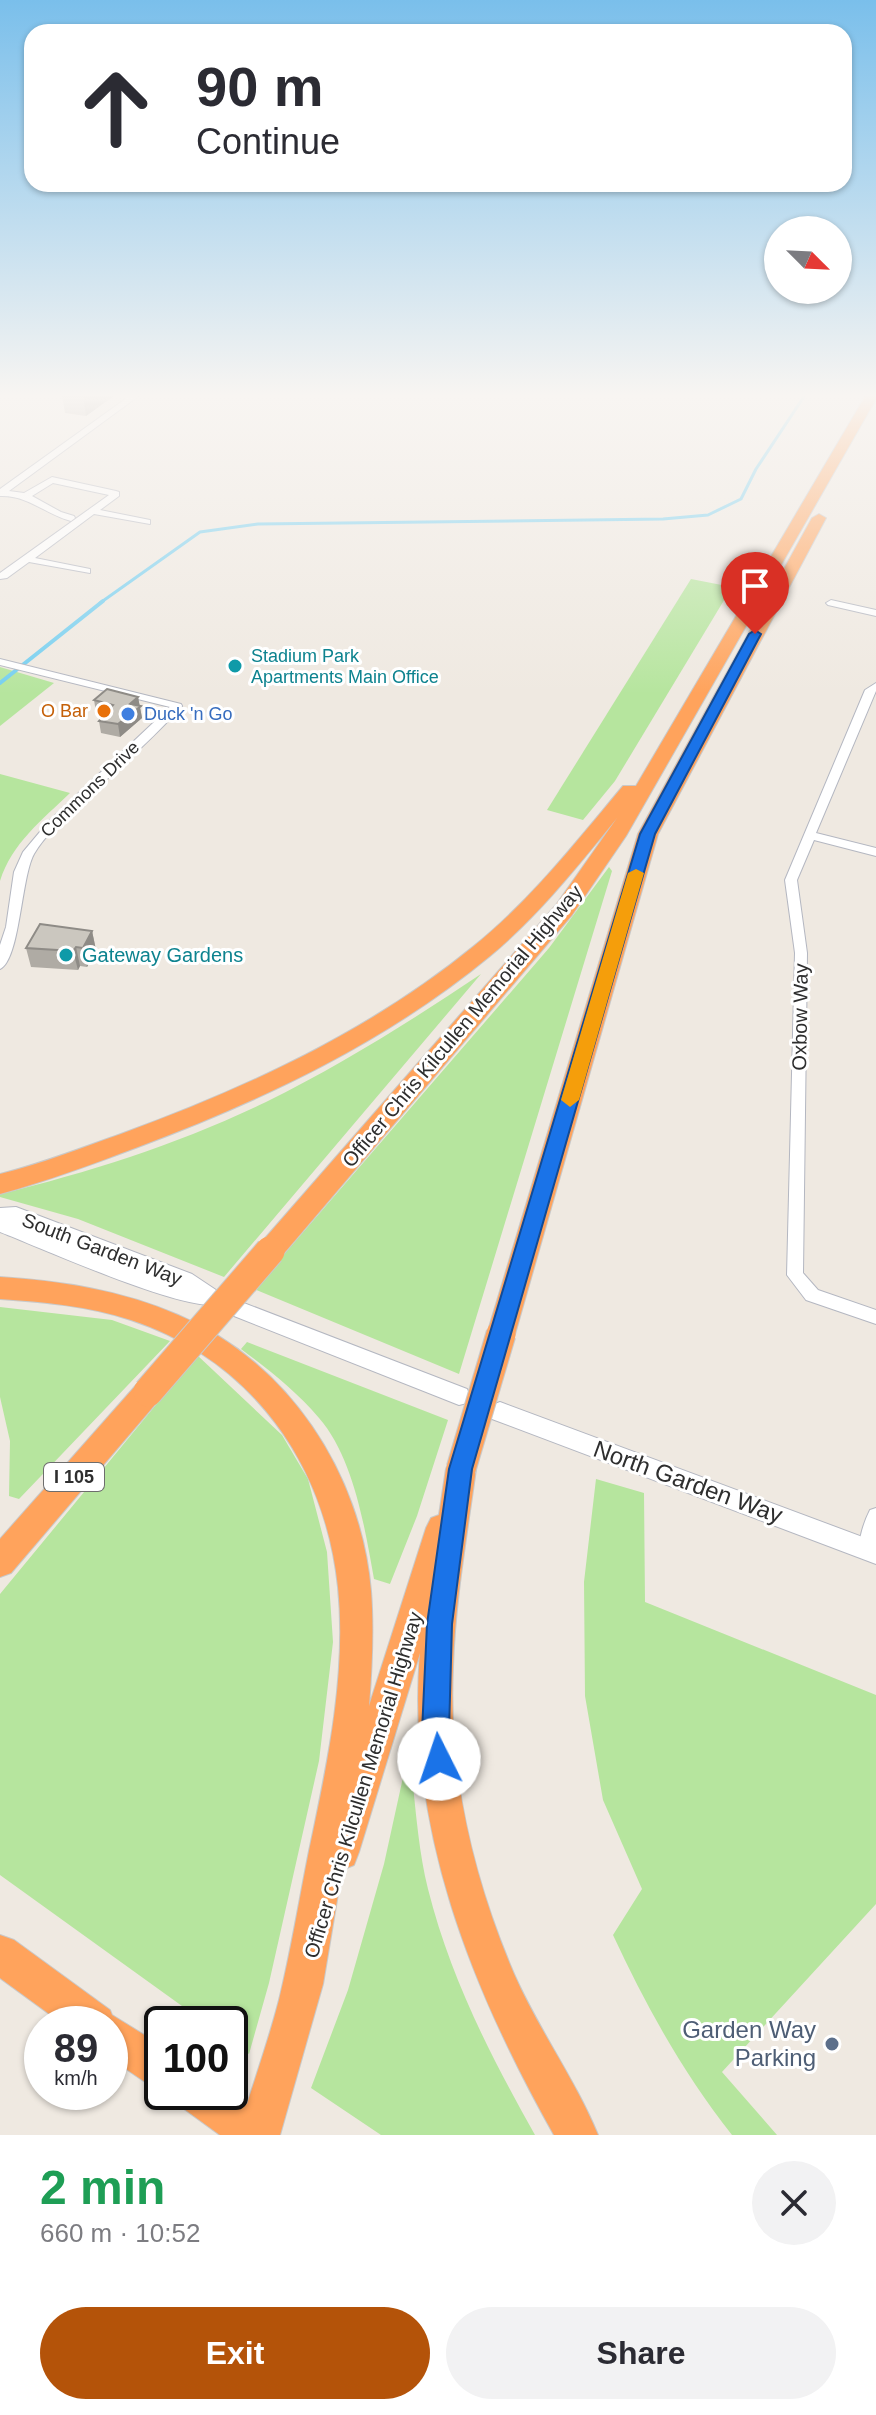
<!DOCTYPE html>
<meta charset="utf-8">
<style>
body{margin:0;font-family:Arial,sans-serif;background:#f2f2f3;color:#2b2b33;height:100vh;display:flex;flex-direction:column;font-size:30px;white-space:nowrap}
*{box-sizing:border-box;margin:0}
p{font-size:26px;color:#7c7c81}
.icon{flex:none;width:44px;height:44px;fill:none;stroke:currentColor;stroke-width:2;stroke-linecap:round;stroke-linejoin:round}
.map{position:relative;height:2135px;overflow:hidden}
.drawer{display:flex;flex-direction:column;background:#fff;flex:1}
.drawer>*{flex:none}
.guide{position:absolute;left:24px;top:24px;width:828px;height:168px;border-radius:24px;box-shadow:0 2px 6px #0004;background:#fff;color:#2b2b33;overflow:hidden}
.needle{width:52px;rotate:114deg}
.fabs{position:absolute;left:764px;top:216px;display:grid;gap:16px}
.fabs a{display:grid;place-items:center;width:88px;height:88px;border-radius:50%;background:#fff;box-shadow:0 2px 6px #0004;font-size:40px}
.speed{position:absolute;left:24px;top:2006px;display:flex;gap:16px;font-size:40px;font-weight:700;text-align:center}
.speed>*{display:grid;place-content:center;width:104px;height:104px;border-radius:50%;background:#fff;box-shadow:0 2px 6px #0004;line-height:1}
.speed small{font-size:20px;font-weight:400}
.speed .limit{border:4px solid #111;border-radius:12px;background:#fff;color:#111}
.pin{position:absolute;display:grid;place-items:center;width:68px;height:68px;color:#fff;margin:-82px -34px;border-radius:50% 50% 50% 0;rotate:-45deg;box-shadow:0 0 8px #0007}
.pin .icon{rotate:45deg}
.me{position:absolute;width:88px;margin:-44px;rotate:356deg;stroke-linejoin:round;filter:drop-shadow(0 0 6px #0008)}
.turn{display:flex;align-items:center;gap:28px;height:168px;padding:0 40px;font-size:36px}
.turn .icon{width:104px;height:104px;stroke-width:2.5}
.turn b{display:block;font-size:56px;line-height:68px}
.round{display:grid;place-items:center;flex:none;width:84px;height:84px;border-radius:42px;background:#f2f2f3}
.overview{display:flex;align-items:center;justify-content:space-between;height:136px;padding:0 40px}
h1{font-size:48px;font-weight:800;line-height:60px;color:#1e9e55}
.action{display:flex;gap:16px;margin-top:auto;padding:16px 40px}
.action a{flex:1;height:92px;border-radius:48px;background:#b45309;color:#fff;font-size:32px;font-weight:800;line-height:92px;text-align:center}
.action a+a{background:#f2f2f3;color:#2b2b33}
.map>svg:first-child{display:block}
</style>
<div class="map">
<svg width="876" height="2135" viewBox="0 0 876 2135">
<rect width="100%" height="100%" fill="#efe9e1"/>
<g fill="#b6e59e">
<polygon points="691,579 732,587 615,781 583,820 547,810"/>
<polygon points="0,667 54,683 0,726"/>
<path d="M0 774 70 793C42 820 12 843 0 881Z"/>
<polygon points="609,867 612,871 459,1374 254,1289 549,948"/>
<path d="M481 974 224 1277 78 1219 0 1197V1194C91 1172 181 1143 266 1102 341 1065 411 1021 481 974Z"/>
<polygon points="0,1307 112,1320 170,1341 19,1499 9,1496 10,1441 0,1397"/>
<path d="M247 1342 448 1420 417 1516 390 1584 374 1579C365 1529 354 1458 319 1418 296 1391 269 1370 241 1349Z"/>
<polygon points="197,1355 282,1435 308,1479 327,1552 333,1642 319,1761 269,1983 249,2054 230,2041 230,2024 207,2024 0,1875 0,1594"/>
<path d="M596 1479 644 1493 645 1602 876 1695V1904L722 2072 777 2135H732C683 2073 646 2006 613 1935L642 1889 603 1800 585 1696 584 1582Z"/>
<path d="M409 1750C415 1796 417 1845 428 1889 450 1977 491 2057 535 2135H381L311 2088 348 1990 384 1864Z"/>
</g>
<g fill="none" stroke-linecap="round" stroke-linejoin="round">
<polyline stroke="#75cff0" stroke-width="3" points="100,603 200,532 258,524 663,519 708,515 741,499 756,469 805,395"/>
<polyline stroke="#75cff0" stroke-width="4" points="0,683 103,601"/>
<g stroke="#b4b7c1" stroke-width="2">
<g id="street">
<path d="M131 395H140L9 491 24 493 52 477 116 491 119 492V496L100 510 150 520V524L94 514 35 558 90 569V573L29 562 7 578 0 579V573L109 495 53 483 32 496 61 512 74 516 75 518 71 521C45 514 28 495 0 496V489Z"/>
<polygon points="831,600 876,610 876,616 828,605 826,603"/>
<path d="M0 659 181 704 182 706C151 741 114 772 80 804 64 819 45 835 34 854 21 877 20 960 0 969V945L6 927 14 872 23 852 49 821 170 707 0 665Z"/>
<polygon points="876,683 876,691 816,833 876,848 876,856 814,840 797,880 807,953 803,1273 818,1290 876,1310 876,1324 806,1300 787,1275 795,953 785,880 865,690"/>
<path d="M876 1508V1553L875 1556 868 1559 861 1556C856 1544 864 1522 870 1510Z"/>
</g>
</g>
<g stroke="#b4b7c1" stroke-width="2">
<g id="secondary">
<path d="M16 1207 192 1274 219 1292 222 1298 219 1304C188 1314 39 1247 0 1232V1208Z"/>
<polygon points="236,1300 467,1389 470,1396 467,1403 459,1405 229,1314 226,1308 229,1302"/>
<polygon points="500,1402 876,1542 876,1564 492,1419 489,1412 492,1405"/>
</g>
</g>
<g stroke="#c9c9c9" stroke-width="2">
<g id="highway">
<path d="M866 395H876V399L626 836 572 915 280 1258 270 1262 260 1258 256 1251 260 1244 556 905 617 818C577 867 538 916 490 956 386 1042 263 1100 138 1147 93 1164 47 1181 0 1194V1174C41 1164 81 1148 121 1134 247 1088 370 1031 474 946 531 900 576 842 623 786H636Z"/>
<polygon points="819,514 826,518 658,834 515,1334 511,1342 501,1346 491,1342 487,1334 638,834 812,518"/>
<path d="M0 1277C61 1281 121 1290 178 1315 288 1362 361 1473 371 1591 374 1629 372 1668 369 1706L426 1528 431 1518 439 1515 446 1469 450 1459 461 1455 472 1459 476 1469C467 1535 455 1601 453 1667 448 1772 473 1878 514 1974 538 2029 575 2079 598 2135H554C471 1987 406 1826 420 1653L359 1852 354 1865 342 1870 323 1984 280 2135H220L180 2106 174 2092H229L247 2104C258 2070 270 2035 279 2000 291 1951 299 1901 309 1851 327 1766 347 1675 338 1587 325 1464 252 1360 131 1320 89 1306 44 1302 0 1299Z"/>
<polygon points="148,1380 158,1383 163,1392 158,1401 11,1573 0,1577 0,1539 138,1383"/>
<polygon points="0,1935 14,1940 110,2010 112,2015 162,2046 162,2090 148,2084 110,2058 110,2024 63,2024 0,1978"/>
</g>
</g>
<use href="#street" fill="#fff" fill-rule="evenodd"/>
<use href="#secondary" fill="#fff" fill-rule="evenodd"/>
<use href="#highway" fill="#ffa35c" fill-rule="evenodd"/>
<g stroke="#c9c9c9" stroke-width="31" stroke-linecap="butt">
<g id="highway-bridge">
<polyline points="148,1392 270,1251"/>
<polyline points="461,1469 501,1334"/>
</g>
</g>
<use href="#highway-bridge" stroke="#ffa35c" stroke-width="29"/>
</g>
<g fill="#afaba4">
<polygon points="62,395 115,395 86,416 65,413"/>
<polygon points="138,697 142,718 120,737 101,733 99,721 105,715 96,712 94,700"/>
<polygon points="92,931 96,950 87,967 80,966 78,970 31,967 26,948"/>
</g>
<g fill="#8e8b86">
<polygon points="83,395 115,395 86,416"/>
<polygon points="138,697 142,718 120,737 118,724 130,704"/>
<polygon points="92,931 96,950 87,967 83,948"/>
<polygon points="76,947 80,966 78,970 73,951"/>
</g>
<g fill="#cbc7bf" stroke="#8e8b86" stroke-width="2">
<polygon points="107,689 138,697 130,704 141,706 118,724 99,721 113,705 94,700"/>
<polygon points="40,924 92,931 83,948 76,947 73,951 26,948"/>
</g>
<linearGradient id="sky" x2="0" y2="1"><stop stop-color="#7abfeb"/><stop offset="0.57" stop-color="#f8f5f2"/><stop offset="1" stop-color="#f8f5f2" stop-opacity="0"/></linearGradient>
<rect width="876" height="694" fill="url(#sky)"/>
<polygon fill="#1a73e8" stroke="#114b97" stroke-width="2" points="755,630 761,634 655,834 472,1469 452,1624 449,1732 452,1759 448,1768 439,1772 429,1768 422,1732 427,1624 449,1469 640,834 749,634"/>
<polygon fill="#f59e0b" points="636,869 644,873 579,1100 570,1107 561,1100 628,873"/>
<g fill="#0f9aa8" stroke="#fff" stroke-width="3">
<circle cx="235" cy="666" r="8"/>
<circle cx="66" cy="955" r="8"/>
</g>
<circle fill="#e8710a" stroke="#fff" stroke-width="3" cx="104" cy="711" r="8"/>
<circle fill="#3f7fe0" stroke="#fff" stroke-width="3" cx="128" cy="714" r="8"/>
<circle fill="#5c6f8a" stroke="#fff" stroke-width="3" cx="832" cy="2044" r="8"/>
<g text-anchor="middle" stroke-width="6" stroke-linejoin="round" paint-order="stroke">
<g font-size="18" fill="#0d838f" stroke="#fff" text-anchor="start">
<text x="251" y="662">Stadium Park<tspan x="251" dy="21">Apartments Main Office</tspan></text>
</g>
<g font-size="18" fill="#c56008" stroke="#fff" text-anchor="end">
<text x="88" y="717">O Bar</text>
</g>
<g font-size="18" fill="#366cbe" stroke="#fff" text-anchor="start">
<text x="144" y="720">Duck 'n Go</text>
</g>
<g font-size="18" fill="#2e2e2e" stroke="#fff">
<text transform="translate(90 789) rotate(-44)" y="6">Commons Drive</text>
</g>
<rect fill="#fff" stroke="#6d6d6d" stroke-width="2" x="44" y="1463" width="60" height="28" rx="6"/>
<g font-size="18" font-weight="bold" fill="#2e2e2e">
<text x="74" y="1483">I 105</text>
</g>
<g font-size="20" fill="#0d838f" stroke="#fff" text-anchor="start">
<text x="82" y="962">Gateway Gardens</text>
</g>
<g font-size="20" fill="#2e2e2e" stroke="#fff">
<text transform="translate(800 1017) rotate(-89)" y="7">Oxbow Way</text>
<text transform="translate(462 1026) rotate(-50)" y="7">Officer Chris Kilcullen Memorial Highway</text>
<text transform="translate(102 1249) rotate(21)" y="7">South Garden Way</text>
<text transform="translate(363 1785) rotate(-73)" y="7">Officer Chris Kilcullen Memorial Highway</text>
</g>
<g font-size="24" fill="#2e2e2e" stroke="#fff">
<text transform="translate(688 1482) rotate(20)" y="8">North Garden Way</text>
</g>
<g font-size="24" fill="#4e5e75" stroke="#fff" text-anchor="end">
<text x="816" y="2038">Garden Way<tspan x="816" dy="28">Parking</tspan></text>
</g>
</g>
</svg>
<div class="fabs">
<a><svg class="needle" viewBox="-14 -14 28 28"><path d="M0-13l5 13h-10z" fill="#e53935"/><path d="M0 13l5-13h-10z" fill="#7c7c81"/></svg></a>
</div>
<div class="speed"><div>89<small>km/h</small></div><div class="limit">100</div></div>
<div class="pin" style="left:755px;top:634px;background:#d93025"><svg class="icon" aria-label="arrive" viewBox="0 0 24 24"><path d="M6 21V4h12l-3 4 3 4H6"/></svg></div>
<svg class="me" style="left:439px;top:1759px" viewBox="-20 -20 40 40"><circle r="19" fill="#fff"/><path d="M0-13L10 11 0 6-10 11z" fill="#1a73e8"/></svg>
<div class="guide">
<div class="turn"><svg class="icon" aria-label="ahead" viewBox="0 0 24 24"><path d="M12 20V5M6 11l6-6 6 6"/></svg><div><b>90 m</b>Continue</div></div>
</div>
</div>
<section class="drawer">
<div class="overview"><div><h1>2 min</h1><p>660 m · 10:52</p></div><a class="round"><svg class="icon" aria-label="close" viewBox="0 0 24 24"><path d="M6 6l12 12M18 6L6 18"/></svg></a></div>
<div class="action"><a>Exit</a><a>Share</a></div>
</section>
